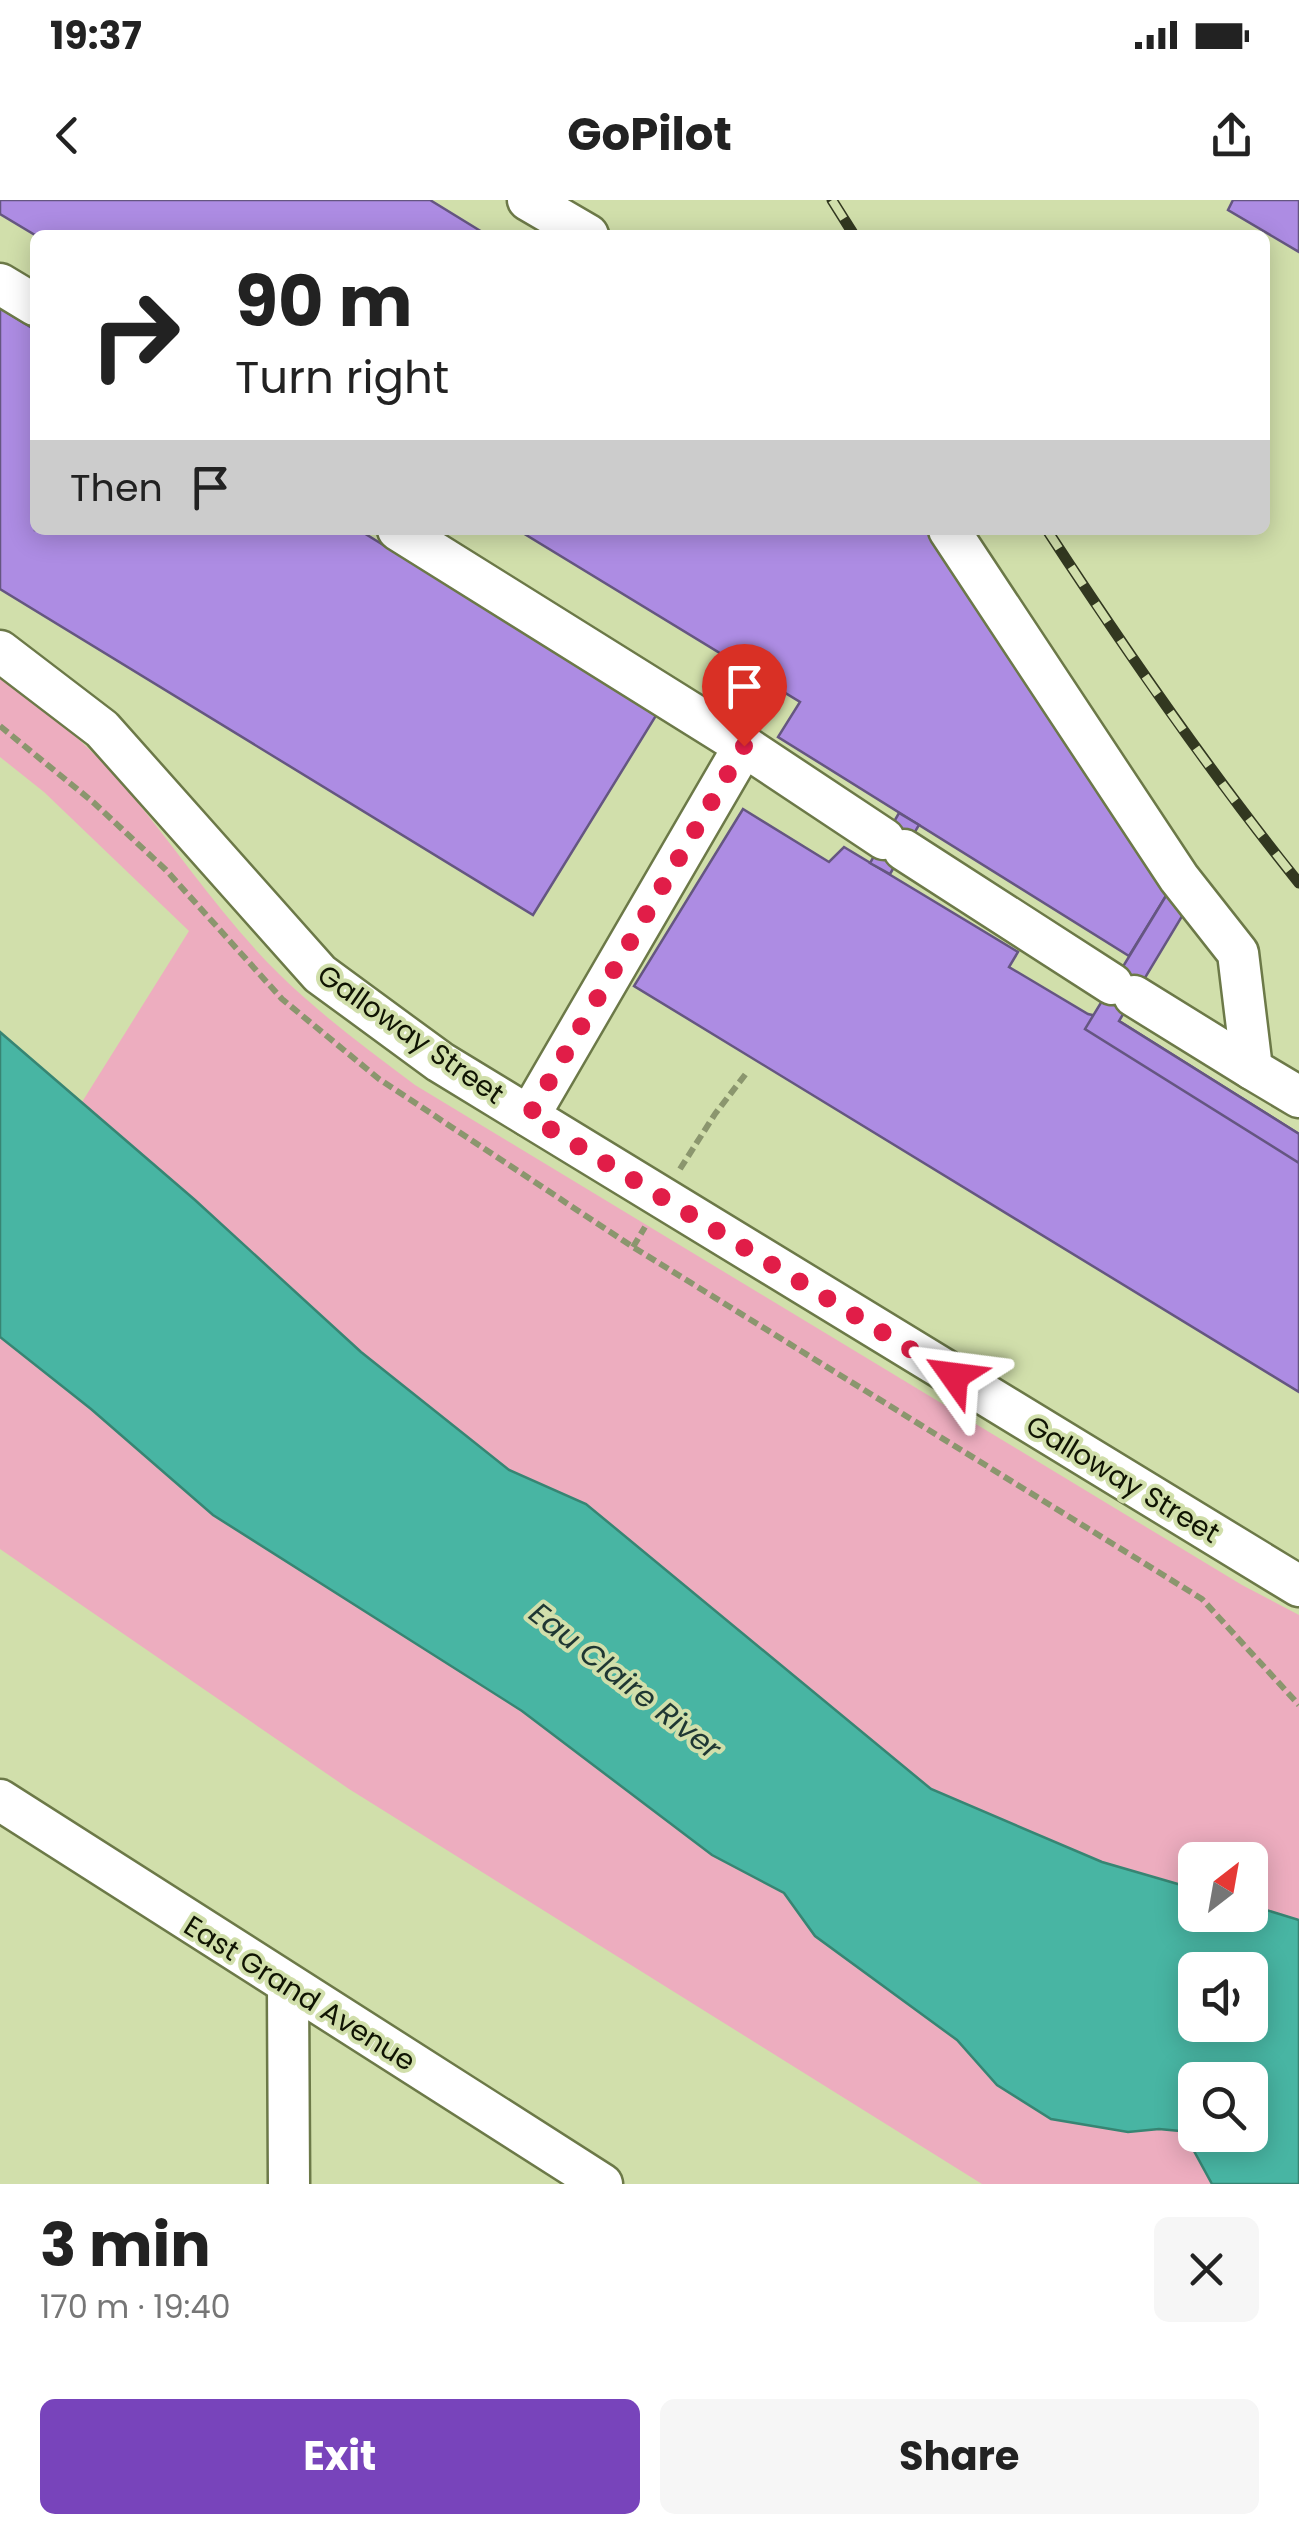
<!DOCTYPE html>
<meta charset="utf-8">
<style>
body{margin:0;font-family:Poppins,sans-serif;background:#f6f6f6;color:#222;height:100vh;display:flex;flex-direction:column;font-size:38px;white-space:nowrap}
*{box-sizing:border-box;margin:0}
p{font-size:32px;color:#767676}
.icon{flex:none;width:55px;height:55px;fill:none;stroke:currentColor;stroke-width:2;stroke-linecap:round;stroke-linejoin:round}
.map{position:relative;height:1984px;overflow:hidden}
.details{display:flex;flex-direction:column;background:#fff;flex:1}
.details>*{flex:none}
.top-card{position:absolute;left:30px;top:30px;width:1240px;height:305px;border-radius:15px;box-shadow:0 5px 25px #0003;background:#fff;color:#222;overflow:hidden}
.needle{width:65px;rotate:31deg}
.fabs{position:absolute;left:1178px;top:1642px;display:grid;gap:20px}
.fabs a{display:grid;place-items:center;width:90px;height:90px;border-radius:15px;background:#fff;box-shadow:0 5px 25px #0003;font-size:50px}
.pin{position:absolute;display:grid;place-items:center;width:85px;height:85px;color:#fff;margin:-102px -42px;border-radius:50% 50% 50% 0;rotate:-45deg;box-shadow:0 0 10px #0007}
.pin .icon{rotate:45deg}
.me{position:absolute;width:110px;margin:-55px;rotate:301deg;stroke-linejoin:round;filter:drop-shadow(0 0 8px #0008)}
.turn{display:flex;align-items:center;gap:35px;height:210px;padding:0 40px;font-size:45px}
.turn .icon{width:130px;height:130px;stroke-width:2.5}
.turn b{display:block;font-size:70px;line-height:85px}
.then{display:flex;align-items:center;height:95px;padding:0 40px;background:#0003;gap:20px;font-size:38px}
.round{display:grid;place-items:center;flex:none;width:105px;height:105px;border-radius:15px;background:#f6f6f6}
.summary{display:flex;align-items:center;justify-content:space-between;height:170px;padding:0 40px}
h1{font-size:60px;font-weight:700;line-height:75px}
.action{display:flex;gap:20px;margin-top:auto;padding:20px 40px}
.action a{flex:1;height:115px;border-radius:15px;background:#7844bb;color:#fff;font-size:40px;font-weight:700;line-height:115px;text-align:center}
.action a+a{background:#f6f6f6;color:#222}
.status{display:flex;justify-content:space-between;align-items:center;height:70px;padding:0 50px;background:#fff;direction:ltr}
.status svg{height:28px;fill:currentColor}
header{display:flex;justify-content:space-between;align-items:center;height:130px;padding:0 40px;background:#fff;font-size:45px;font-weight:700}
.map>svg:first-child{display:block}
</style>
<div class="status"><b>19:37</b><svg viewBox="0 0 49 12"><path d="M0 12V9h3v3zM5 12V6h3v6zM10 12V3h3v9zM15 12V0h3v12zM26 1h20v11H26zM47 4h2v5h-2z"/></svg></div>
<header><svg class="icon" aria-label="back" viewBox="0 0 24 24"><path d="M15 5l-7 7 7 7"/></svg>GoPilot<svg class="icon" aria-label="share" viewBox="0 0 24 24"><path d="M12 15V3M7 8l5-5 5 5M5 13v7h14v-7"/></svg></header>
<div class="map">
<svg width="1299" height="1984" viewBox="0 0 1299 1984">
<rect width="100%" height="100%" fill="#d1dfab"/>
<g fill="#edadbf">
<path d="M0 473C45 509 92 547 129 592 179 652 223 719 279 774 321 815 368 850 415 885L1242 1385 1299 1415V1720L1250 1705V1660H1195V1689L1102 1662 931 1589 586 1304 509 1270 361 1152 82 902 189 731 44 592 0 557Z"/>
<polygon points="0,1137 91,1209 213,1315 522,1511 712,1655 784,1693 815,1736 957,1840 997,1885 1128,1932 1159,1929 1180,1931 1189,1942 1212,1984 982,1984 349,1589 0,1349"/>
</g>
<path fill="#48b5a3" stroke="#378573" stroke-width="2.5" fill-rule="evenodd" d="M0 832 195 1000 361 1152 509 1270 586 1304 931 1589 1102 1662 1195 1689V1715H1250V1705L1299 1720V1984H1212L1189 1942 1180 1931 1159 1929 1128 1932 1051 1919 997 1885 957 1840 815 1736 784 1693 712 1655 522 1511 213 1315 91 1209 0 1137ZM1195 1770H1250V1825H1195ZM1195 1880H1250V1935H1195Z"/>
<g fill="#ad8ce3" stroke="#655681" stroke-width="2.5">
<polygon points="0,0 430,0 487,35 35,35 0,14"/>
<polygon points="1233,0 1299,0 1299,52 1228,10"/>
<polygon points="0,108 35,130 35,330 359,330 657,514 533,715 0,389"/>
<polygon points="518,330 942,330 1172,686 1129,756 778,537 800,502"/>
<polygon points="743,609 829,662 844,647 1018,752 1009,767 1088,814 1119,821 1299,934 1299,1192 634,786"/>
<polygon points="899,613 919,625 890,674 870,663"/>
<polygon points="1172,686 1193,698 1119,821 1299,934 1299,963 1085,829"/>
</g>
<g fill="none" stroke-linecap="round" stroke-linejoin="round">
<g stroke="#6c7948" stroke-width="45">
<g id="minor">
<polyline points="528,0 588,35"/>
<polyline points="0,84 35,105"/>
<polyline points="398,330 744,546 884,639"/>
<polyline points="949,330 1179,678 1238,753 1252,869 1299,897"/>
<polyline points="0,451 102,529 320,774 440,862 1299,1386"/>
<polyline points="904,650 1112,784"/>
<polyline points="1134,796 1252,869"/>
<polyline points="529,916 744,546"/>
<polyline points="0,1600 602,1984"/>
<polyline points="288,1786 289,1984"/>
</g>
</g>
<g stroke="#8b966e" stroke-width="6" stroke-dasharray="10 5" stroke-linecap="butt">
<polyline points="0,526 93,602 166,670 282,799 379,879 633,1047 1202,1399 1299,1505"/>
<polyline points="680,969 715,914 748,871"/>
<polyline points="633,1047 645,1027"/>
</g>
<use href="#minor" stroke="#fff" stroke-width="40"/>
<g stroke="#323820" stroke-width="11">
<g id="rail">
<polyline points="832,0 854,35"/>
<path d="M1047 330C1126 451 1208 570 1299 683"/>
</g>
</g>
<use href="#rail" stroke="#d1dfab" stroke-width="8" stroke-dasharray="22" stroke-linecap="butt"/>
</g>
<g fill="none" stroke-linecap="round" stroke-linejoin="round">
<polyline stroke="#e11d48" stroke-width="18" stroke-dasharray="0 32.4" points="744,546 529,916 954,1176"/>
</g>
<g text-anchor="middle" stroke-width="8" stroke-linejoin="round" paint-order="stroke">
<g font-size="28" fill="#101403" stroke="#d1dfab">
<text transform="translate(411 834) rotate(35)" y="10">Galloway Street</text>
<text transform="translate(1123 1279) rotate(31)" y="10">Galloway Street</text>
<text transform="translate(300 1793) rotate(32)" y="10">East Grand Avenue</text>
</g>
<g font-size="30" font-style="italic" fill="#1f3733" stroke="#d1dfab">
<text transform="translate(625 1481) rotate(38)" y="10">Eau Claire River</text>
</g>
</g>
</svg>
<div class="fabs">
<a><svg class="needle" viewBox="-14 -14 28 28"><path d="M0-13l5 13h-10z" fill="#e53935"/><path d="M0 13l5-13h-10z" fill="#767676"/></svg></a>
<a><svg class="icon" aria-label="sound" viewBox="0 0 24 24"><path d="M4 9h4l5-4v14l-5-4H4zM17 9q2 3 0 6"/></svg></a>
<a><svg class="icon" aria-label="search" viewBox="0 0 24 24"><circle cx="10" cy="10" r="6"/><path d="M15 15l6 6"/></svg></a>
</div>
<div class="pin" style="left:744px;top:546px;background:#d93025"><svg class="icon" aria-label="arrive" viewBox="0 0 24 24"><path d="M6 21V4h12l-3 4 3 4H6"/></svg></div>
<svg class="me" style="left:954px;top:1176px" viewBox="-20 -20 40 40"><path d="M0-17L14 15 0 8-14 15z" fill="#e11d48" stroke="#fff" stroke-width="4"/></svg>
<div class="top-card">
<div class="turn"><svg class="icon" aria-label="right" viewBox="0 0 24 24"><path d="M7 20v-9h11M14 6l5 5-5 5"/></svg><div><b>90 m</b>Turn right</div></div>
<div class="then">Then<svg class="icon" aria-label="arrive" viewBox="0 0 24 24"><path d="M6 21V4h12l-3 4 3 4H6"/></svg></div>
</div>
</div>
<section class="details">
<div class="summary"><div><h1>3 min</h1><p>170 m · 19:40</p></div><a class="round"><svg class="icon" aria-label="close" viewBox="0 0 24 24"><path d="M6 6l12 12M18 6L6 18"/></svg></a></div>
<div class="action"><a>Exit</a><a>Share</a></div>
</section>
